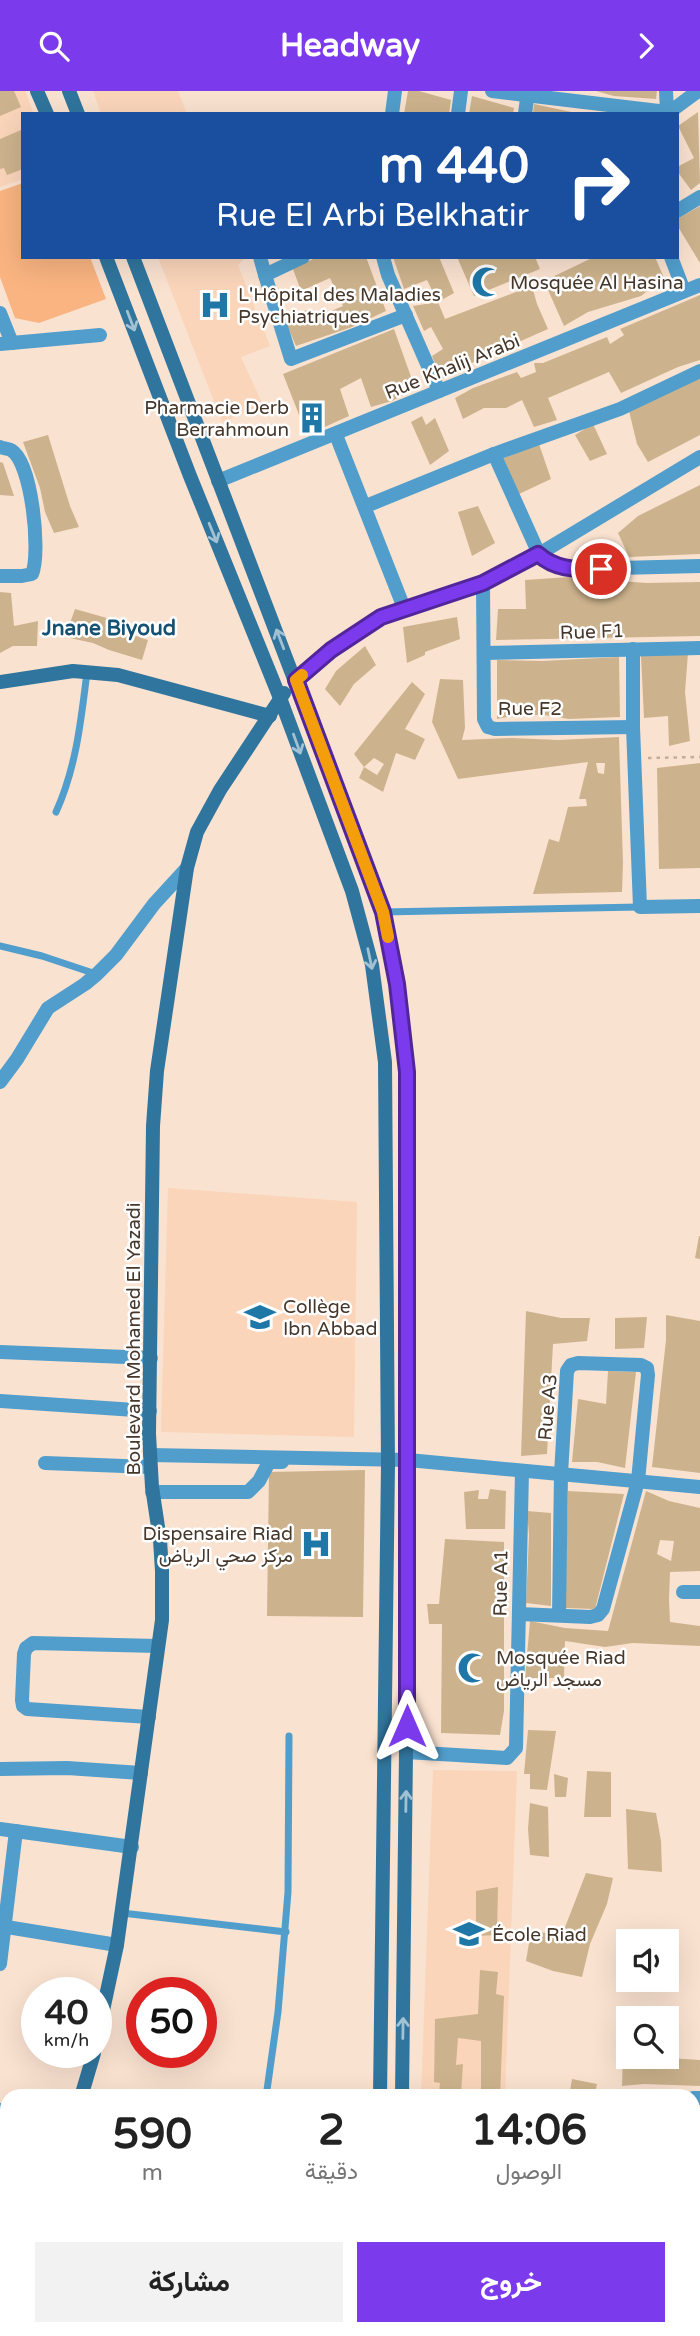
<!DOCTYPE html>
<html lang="ar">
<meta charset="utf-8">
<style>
body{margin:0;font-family:"Varela Round",Vazirmatn,sans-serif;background:#f2f2f2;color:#222;direction:rtl;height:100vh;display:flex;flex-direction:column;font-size:26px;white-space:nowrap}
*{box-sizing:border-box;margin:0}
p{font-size:23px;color:#767676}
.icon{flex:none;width:38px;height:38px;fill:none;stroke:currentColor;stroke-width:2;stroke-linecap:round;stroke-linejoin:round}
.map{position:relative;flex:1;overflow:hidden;direction:ltr}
.drawer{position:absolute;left:0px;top:1998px;width:700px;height:247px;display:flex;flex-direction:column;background:#fff;border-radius:21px 21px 0 0;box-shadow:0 7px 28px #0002;direction:rtl}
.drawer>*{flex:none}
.top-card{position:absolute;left:21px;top:21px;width:658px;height:147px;border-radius:0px;box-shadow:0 7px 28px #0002;direction:rtl;background:#1a4fa0;color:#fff;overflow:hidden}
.tools{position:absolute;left:616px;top:1838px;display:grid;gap:14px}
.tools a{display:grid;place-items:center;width:63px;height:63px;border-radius:0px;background:#fff;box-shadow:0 7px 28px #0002;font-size:35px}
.speed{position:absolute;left:21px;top:1886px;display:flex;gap:14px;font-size:35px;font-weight:700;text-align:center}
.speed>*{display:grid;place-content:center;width:91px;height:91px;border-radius:50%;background:#fff;box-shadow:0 7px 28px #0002;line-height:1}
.speed small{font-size:18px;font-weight:400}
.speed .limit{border:10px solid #d22;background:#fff;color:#111}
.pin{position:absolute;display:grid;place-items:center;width:60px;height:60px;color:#fff;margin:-30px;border:4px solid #fff;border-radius:50%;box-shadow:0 2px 7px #0007}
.me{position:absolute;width:77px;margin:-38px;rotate:0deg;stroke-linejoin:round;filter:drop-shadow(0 0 5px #0008)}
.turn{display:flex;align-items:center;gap:24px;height:147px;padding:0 35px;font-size:32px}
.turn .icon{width:91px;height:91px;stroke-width:2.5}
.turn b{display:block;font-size:49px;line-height:60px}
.eta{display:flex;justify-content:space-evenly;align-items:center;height:119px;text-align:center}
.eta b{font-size:42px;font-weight:700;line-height:49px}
.action{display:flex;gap:14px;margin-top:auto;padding:14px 35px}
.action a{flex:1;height:80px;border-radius:0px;background:#7c3aed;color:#fff;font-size:28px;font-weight:700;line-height:80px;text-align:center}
.action a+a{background:#f2f2f2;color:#222}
header{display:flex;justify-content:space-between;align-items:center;height:91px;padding:0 35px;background:#7c3aed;color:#fff;font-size:32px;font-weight:700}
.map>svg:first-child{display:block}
</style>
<header><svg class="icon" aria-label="forward" viewBox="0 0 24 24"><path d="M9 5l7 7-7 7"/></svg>Headway<svg class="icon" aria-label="search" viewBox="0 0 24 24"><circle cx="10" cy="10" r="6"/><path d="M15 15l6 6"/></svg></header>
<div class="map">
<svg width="700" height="2245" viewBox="0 0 700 2245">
<rect width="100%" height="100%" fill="#fae2d0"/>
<g fill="#fad5ba">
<polygon points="0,0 25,0 34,23 23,23 23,88 0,96"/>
<polygon points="93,0 178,0 187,23 101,23"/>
<polygon points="158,166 246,166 238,174 270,255 241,266 263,314 222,331"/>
<polygon points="168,1097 357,1111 354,1346 161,1341"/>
<polygon points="433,1679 517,1680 505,2005 421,2006"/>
</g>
<polygon fill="#f9b481" points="23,92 23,166 90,166 106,208 39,232 15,227 0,186 0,100"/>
<g fill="#cdb38d" fill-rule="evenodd">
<polygon points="0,0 14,0 21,16 0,25"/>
<polygon points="408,0 419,0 451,9 449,23 404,23"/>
<polygon points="596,0 657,0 656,8 614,5"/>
<polygon points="472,5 514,17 513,23 469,23"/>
<polygon points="534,13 576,22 576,23 533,23"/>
<polygon points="698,21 700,92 691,99 677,80 677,76 694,67 678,35"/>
<polygon points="21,39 23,43 23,78 7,84 4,77 0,78 0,48"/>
<polygon points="700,115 700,172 677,134 677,128"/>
<polygon points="317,166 366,166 386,220 352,236 296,255 286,232 306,219 312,228 343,215 330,187 301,200 293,178"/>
<polygon points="393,166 439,166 454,202 438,211 427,189 404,198"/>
<polygon points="457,166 535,166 540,178 474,205"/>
<polygon points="594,166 655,166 664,187 641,205 588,221 564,235 544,190"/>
<polygon points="532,195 537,213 548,238 465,275 441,288 432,265 443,258 431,236 424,240 413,215 438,211 445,228"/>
<polygon points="700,204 700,269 678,276 621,302 609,281 548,307 557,329 534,336 522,309 506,317 484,317 463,328 455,307 473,297 517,281 521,287 536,281 534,272 543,272 607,246 610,253 624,244 620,238"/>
<polygon points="394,238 415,297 392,310 371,316 361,287 340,298 349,325 307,344 283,283"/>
<polygon points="700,287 700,344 648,371 637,353 629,320"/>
<polygon points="422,325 426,334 435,327 449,360 430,374 411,331"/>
<polygon points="593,333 607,363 590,370 575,344"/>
<polygon points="48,344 70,415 79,436 54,442 45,421 40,397 23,351"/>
<polygon points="539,353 551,388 519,403 503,367"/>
<polygon points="0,371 3,372 14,405 0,404"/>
<polygon points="700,394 700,463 629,466 618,442 638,425"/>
<polygon points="478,415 495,452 472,465 458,421"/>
<polygon points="569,486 646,492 700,491 700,545 496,549 498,518 526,518 525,489"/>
<polygon points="0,501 11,502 14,535 38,530 37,555 13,555 0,562"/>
<polygon points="75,518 114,529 113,537 148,549 142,569 109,559 93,552 65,546"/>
<polygon points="457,526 460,548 425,561 425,564 407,572 403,536"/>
<polygon points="365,555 376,574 354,593 340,615 325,598 336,580"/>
<polygon points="688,562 685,601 690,650 669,655 668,625 644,627 641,565"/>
<polygon points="619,566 620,626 569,628 544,624 518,624 497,628 497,569 542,570"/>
<path d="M440 588 463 589 465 637 462 649 512 647 558 649 619 646 623 772 622 801 533 803 549 748 559 751 568 716 587 715 586 708H579L588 671 458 688 432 631ZM596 672H605L604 683 598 682Z"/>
<polygon points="412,591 425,603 405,638 425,648 415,669 396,662 383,701 359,687 364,676 377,684 384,673 374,667 364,676 354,663"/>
<polygon points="700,672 700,777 659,778 657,677"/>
<polygon points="699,1145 700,1145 700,1168 695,1167"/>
<polygon points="526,1220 561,1227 590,1227 587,1250 553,1253 547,1363 521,1365"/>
<polygon points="666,1224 700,1230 700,1382 652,1376 666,1249"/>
<polygon points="647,1226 644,1257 615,1258 615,1227"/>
<polygon points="608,1280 636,1281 625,1377 597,1371 572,1371 578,1308 606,1313"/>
<polygon points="365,1379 363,1526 267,1525 269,1381"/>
<polygon points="490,1398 506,1400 505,1438 466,1438 464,1401 479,1399 478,1408 488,1408"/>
<polygon points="568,1400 624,1403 595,1518 565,1517"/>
<path d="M646 1400 669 1410 700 1417V1480L670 1481 669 1508 670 1531 700 1535V1555L633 1552 605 1556 565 1550 564 1587H525L530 1530 565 1537 608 1540ZM660 1449 674 1450 671 1470 657 1463Z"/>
<polygon points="527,1420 551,1422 551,1515 526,1512 529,1444"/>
<polygon points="445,1448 504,1451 504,1620 500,1644 441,1642 442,1533 429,1533 427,1513 439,1513"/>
<polygon points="528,1639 556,1640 547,1699 530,1698 530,1683 524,1683"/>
<polygon points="587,1680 611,1681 611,1726 584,1726"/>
<polygon points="554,1683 568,1687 566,1706 555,1706"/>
<polygon points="530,1712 548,1716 549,1766 530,1764 528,1738"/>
<polygon points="626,1718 656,1722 661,1750 662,1781 628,1778"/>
<polygon points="586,1782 613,1787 607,1813 590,1853 582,1886 553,1880 526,1870 531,1840 562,1844"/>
<polygon points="498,1796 497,1844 476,1845 476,1800"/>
<polygon points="480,1879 498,1881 496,1903 504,1905 500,2006 481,2006 481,1950 458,1947 456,1974 463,1973 461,2003 439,2003 440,1992 434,1991 435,1928 478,1923"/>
<polygon points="623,1964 700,1969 700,1995 644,1993 622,1995"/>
<polygon points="572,1988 597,1993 594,2006 569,2006"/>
<polygon points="700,2086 700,2145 693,2145 693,2087"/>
<polygon points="693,2168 700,2169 700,2245 682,2245 682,2238 693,2238"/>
<polygon points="395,2238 465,2238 464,2245 394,2245"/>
<polygon points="507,2238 532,2244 532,2245 505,2245"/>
<polygon points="543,2238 566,2238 577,2243 576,2245 541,2245"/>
</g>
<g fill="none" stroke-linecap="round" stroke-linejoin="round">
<polyline stroke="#c1ac9c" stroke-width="2.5" stroke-dasharray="3.5 5" stroke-linecap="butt" points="648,667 700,666"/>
<g stroke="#519ecc" stroke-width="7">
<path d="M56 721C76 677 81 630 87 581"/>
<polyline points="383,821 640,816"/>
<polyline points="0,855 42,865 96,883"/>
<polyline points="122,1822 286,1841"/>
<polyline points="266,2006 278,1921 288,1801 289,1645"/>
</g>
<g stroke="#519ecc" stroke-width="14">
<polyline points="492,0 667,21 666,0"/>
<polyline points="392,23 395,0"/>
<polyline points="458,23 461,0"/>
<polyline points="525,23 528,0"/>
<polyline points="667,23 698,0"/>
<polyline points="677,120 700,106"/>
<polyline points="260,166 265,184"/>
<polyline points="303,166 265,184 291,268 406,224"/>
<polyline points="383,166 388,184 439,300"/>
<polyline points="671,166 684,200"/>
<polyline points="0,222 12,252"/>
<polyline points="0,253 100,244"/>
<polyline points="336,344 404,517"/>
<path d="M0 356C1 357 10 358 11 359 32 371 41 462 32 483L22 485H0"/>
<polyline points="494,363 539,463 556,475 577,478 700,475"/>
<polyline points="218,390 700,194"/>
<polyline points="366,415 494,363 620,318 700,280"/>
<polyline points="483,492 484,628 488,636 495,638 633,636"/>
<polyline points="633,558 633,636 640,816 700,815"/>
<polyline points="484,562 700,557"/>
<polyline points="296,589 331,559 381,526 483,492 539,463 700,366"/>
<polyline points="0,991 17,968 48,917 85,893 97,883 116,864 154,813 187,777"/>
<polyline points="0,1261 151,1267"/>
<polyline points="0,1310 150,1320"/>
<polyline points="150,1364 408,1369 700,1396"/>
<polyline points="45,1372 150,1376"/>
<polyline points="152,1401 248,1401 259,1390 269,1371 282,1371"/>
<polyline points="683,1501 700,1501"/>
<polyline points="519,1523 590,1526 598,1524 603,1518 638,1390 648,1284 647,1277 641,1274 578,1272 571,1274 567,1280 561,1383 559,1524"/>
<polyline points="149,1626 27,1618 23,1615 22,1609 24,1563 26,1557 33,1552 158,1555"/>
<polyline points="406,1661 507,1667 516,1657 522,1380"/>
<polyline points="0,1678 67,1677 141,1682"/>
<polyline points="0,1738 132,1756"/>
<polyline points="0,1835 117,1854"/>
<polyline points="0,1873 16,1740"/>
<polyline points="650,2006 663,2006"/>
<polyline points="693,2007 700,2007"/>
<polyline points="0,2019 7,2023"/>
<polyline points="693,2070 700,2069"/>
<polyline points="0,2195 7,2196"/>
<polyline points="603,2238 625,2245"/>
<polyline points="498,2245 499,2238"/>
<polyline points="585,2245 586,2238"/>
</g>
<g stroke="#30759d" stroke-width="14">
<polyline points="37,0 47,23"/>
<polyline points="69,0 78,23"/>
<polyline points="106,166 190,385 280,607 352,800 372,874 385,971 388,1373 380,2006"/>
<polyline points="133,166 383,821 397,893 407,981 406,1661 402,2006"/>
<polyline points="0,591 73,580 118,584 270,625"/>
<polyline points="96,1952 117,1854 162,1529 162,1480 160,1449 152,1396 149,1343 153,1035 157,980 187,777 197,741 220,699 284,602"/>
<polyline points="81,2006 94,1962"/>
<polyline points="21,2245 23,2238"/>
<polyline points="354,2245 356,2238"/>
<polyline points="375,2245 377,2238"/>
</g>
</g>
<defs><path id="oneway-shaft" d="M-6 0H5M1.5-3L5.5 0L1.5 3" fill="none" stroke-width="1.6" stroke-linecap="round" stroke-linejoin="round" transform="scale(1.75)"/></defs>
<g stroke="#a2c1d3">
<use href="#oneway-shaft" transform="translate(131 230) rotate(69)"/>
<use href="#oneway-shaft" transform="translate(213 442) rotate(68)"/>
<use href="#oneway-shaft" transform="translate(280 548) rotate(-111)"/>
<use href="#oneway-shaft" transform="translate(297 653) rotate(70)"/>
<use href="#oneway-shaft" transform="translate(370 868) rotate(78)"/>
<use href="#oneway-shaft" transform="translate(406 1710) rotate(-89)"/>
<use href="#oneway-shaft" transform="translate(403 1937) rotate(-89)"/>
</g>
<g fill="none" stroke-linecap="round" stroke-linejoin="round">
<g stroke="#51269a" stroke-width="18">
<path id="route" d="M407 1635V981L397 893 383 821 296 589 331 559 381 526 483 492 538 463C557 480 578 478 601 478"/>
</g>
<use href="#route" stroke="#7c3aed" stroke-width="12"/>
<polyline stroke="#f59e0b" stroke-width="12" points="302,584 296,589 383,821 388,846"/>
</g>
<defs>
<g id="mosque-bare" transform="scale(2.415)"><path d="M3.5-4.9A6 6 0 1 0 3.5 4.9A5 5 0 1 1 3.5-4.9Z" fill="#1e77a6" stroke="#fff" stroke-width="2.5" paint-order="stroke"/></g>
<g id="hospital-bare" transform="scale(2.415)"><path d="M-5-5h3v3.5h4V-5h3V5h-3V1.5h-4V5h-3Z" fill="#1e77a6" stroke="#fff" stroke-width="2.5" paint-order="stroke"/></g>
<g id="building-bare" transform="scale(2.415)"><path d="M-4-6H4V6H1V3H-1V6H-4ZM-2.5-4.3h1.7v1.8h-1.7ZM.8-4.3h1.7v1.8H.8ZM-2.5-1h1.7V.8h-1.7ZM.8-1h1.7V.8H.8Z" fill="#1e77a6" stroke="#fff" stroke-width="2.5" paint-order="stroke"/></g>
<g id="school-bare" transform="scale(2.415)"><path d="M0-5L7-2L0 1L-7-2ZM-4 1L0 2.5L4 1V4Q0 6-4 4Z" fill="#1e77a6" stroke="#fff" stroke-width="2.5" paint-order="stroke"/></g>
</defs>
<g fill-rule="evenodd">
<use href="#mosque-bare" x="487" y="191"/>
<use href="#hospital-bare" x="215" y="214"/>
<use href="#building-bare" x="312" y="327"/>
<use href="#school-bare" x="260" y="1226"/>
<use href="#hospital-bare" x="316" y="1453"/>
<use href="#mosque-bare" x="473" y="1577"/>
<use href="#school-bare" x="469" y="1843"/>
</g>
<g text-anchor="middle" stroke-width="5" stroke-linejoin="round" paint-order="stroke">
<g font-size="19" fill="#46372b" stroke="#fff" text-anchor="start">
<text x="510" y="198">Mosquée Al Hasina</text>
<text x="238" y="210">L'Hôpital des Maladies<tspan x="238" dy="22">Psychiatriques</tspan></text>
<text x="289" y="323" text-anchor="end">Pharmacie Derb<tspan x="289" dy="22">Berrahmoun</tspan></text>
<text x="283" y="1222">Collège<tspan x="283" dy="22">Ibn Abbad</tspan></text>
<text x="293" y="1449" text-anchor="end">Dispensaire Riad<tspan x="293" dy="22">مركز صحي الرياض</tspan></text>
<text x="496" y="1573">Mosquée Riad<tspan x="496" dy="22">مسجد الرياض</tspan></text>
<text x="492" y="1850">École Riad</text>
</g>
<g font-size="19" fill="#46372b" stroke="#fff">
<text transform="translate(452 275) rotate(-22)" y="7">Rue Khalij Arabi</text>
<text transform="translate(592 540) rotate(-2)" y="7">Rue F1</text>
<text x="530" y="624">Rue F2</text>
<text transform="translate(133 1248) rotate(-90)" y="7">Boulevard Mohamed El Yazadi</text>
<text transform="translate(547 1316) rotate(-85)" y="7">Rue A3</text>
<text transform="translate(500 1492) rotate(-89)" y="7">Rue A1</text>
</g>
<g font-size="21" font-weight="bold" fill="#155172" stroke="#fff">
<text x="109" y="544">Jnane Biyoud</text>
</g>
</g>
</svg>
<div class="tools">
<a><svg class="icon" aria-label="sound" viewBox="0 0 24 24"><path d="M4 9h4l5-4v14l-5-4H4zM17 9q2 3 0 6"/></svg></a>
<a><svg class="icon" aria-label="search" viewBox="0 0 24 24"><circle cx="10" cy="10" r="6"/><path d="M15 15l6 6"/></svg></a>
</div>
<div class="speed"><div>40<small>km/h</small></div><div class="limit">50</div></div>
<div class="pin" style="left:601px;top:478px;background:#d93025"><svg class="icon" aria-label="arrive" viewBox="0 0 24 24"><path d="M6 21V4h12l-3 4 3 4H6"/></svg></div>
<svg class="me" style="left:407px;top:1635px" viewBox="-20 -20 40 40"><path d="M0-17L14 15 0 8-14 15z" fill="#7c3aed" stroke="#fff" stroke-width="4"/></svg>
<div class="top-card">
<div class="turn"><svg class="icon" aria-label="right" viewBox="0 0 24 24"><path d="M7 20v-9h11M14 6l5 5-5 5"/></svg><div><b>440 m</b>Rue El Arbi Belkhatir</div></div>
</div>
<section class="drawer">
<div class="eta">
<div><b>14:06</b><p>الوصول</p></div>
<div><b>2</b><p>دقيقة</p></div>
<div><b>590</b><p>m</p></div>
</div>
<div class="action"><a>خروج</a><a>مشاركة</a></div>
</section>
</div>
